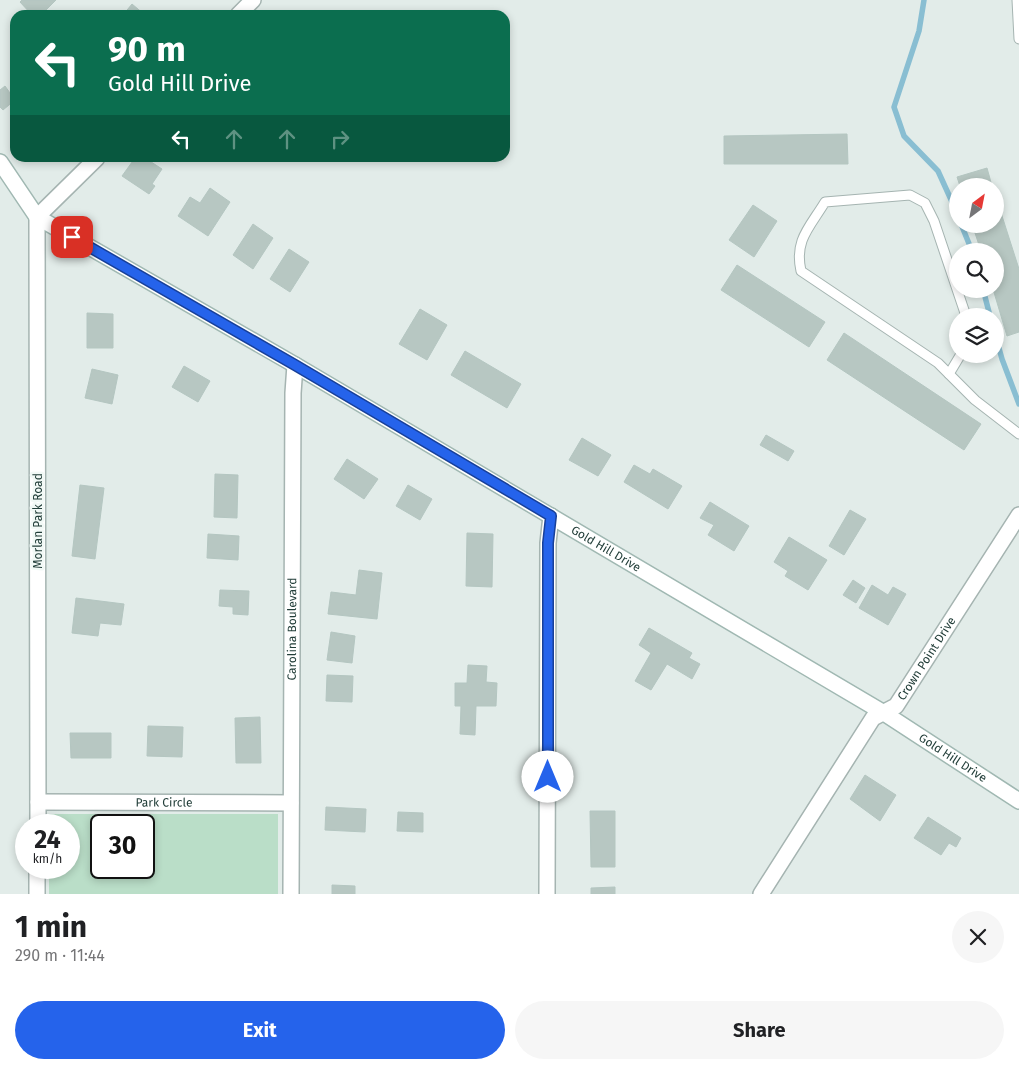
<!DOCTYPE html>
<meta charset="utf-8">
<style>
body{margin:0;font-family:"Fira Sans",sans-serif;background:#f6f6f6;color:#202124;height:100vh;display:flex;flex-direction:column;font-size:19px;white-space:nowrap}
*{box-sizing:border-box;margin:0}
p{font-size:16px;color:#757577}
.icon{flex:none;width:28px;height:28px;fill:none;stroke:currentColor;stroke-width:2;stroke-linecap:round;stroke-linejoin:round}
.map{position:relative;height:894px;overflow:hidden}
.side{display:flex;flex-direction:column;background:#fff;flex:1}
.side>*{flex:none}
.guide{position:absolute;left:10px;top:10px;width:500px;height:152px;border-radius:15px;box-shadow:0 2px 8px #0003;background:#0b6e4f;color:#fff;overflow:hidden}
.needle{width:32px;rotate:32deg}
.tools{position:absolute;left:949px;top:178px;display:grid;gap:10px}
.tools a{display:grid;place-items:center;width:55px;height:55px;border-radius:50%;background:#fff;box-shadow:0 2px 8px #0003;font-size:25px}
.speed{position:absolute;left:15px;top:814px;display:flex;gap:10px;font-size:25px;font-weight:700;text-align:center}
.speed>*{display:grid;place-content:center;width:65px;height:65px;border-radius:50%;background:#fff;box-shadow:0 2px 8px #0003;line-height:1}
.speed small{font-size:12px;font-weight:400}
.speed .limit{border:2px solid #111;border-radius:8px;background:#fff;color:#111}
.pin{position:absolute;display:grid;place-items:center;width:42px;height:42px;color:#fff;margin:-21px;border-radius:10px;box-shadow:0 2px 8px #0006}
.me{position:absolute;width:55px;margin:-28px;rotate:0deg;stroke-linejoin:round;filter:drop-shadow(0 0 4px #0008)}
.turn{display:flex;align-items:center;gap:18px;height:105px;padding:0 15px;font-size:22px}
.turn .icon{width:65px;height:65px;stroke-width:2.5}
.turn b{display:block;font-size:35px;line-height:42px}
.lanes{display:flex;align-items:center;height:48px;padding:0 15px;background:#0003;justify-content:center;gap:25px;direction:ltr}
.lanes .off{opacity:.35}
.round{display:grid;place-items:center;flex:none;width:52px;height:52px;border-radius:26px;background:#f6f6f6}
.summary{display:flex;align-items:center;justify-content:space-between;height:85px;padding:0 15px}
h1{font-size:30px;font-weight:700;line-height:38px}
.action{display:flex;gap:10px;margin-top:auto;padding:10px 15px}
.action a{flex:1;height:58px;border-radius:30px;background:#2563eb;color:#fff;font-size:20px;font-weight:700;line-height:58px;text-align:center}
.action a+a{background:#f6f6f6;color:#202124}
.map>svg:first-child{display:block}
</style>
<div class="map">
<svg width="1019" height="894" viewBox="0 0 1019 894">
<rect width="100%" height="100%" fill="#e2ece9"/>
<path fill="#badec8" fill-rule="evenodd" d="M49 814H278V894H49V868H69V825H49ZM101 825H144V868H101Z"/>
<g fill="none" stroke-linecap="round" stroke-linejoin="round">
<g stroke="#89bed2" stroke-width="5.5">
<polyline points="924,0 919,31 894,107 904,136 938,171 958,215"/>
<polyline points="961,224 972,251"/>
<polyline points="983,289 990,316"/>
<polyline points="995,334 1002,359 1019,404"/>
</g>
</g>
<g fill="#b7c7c2" stroke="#b4c6c1">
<polygon points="22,0 56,0 41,15 32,15 20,2"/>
<polygon points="132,4 145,15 123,15"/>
<polygon points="5,86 15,100 3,110 0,107 0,90"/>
<polygon points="847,134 848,164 724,164 724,136"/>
<polygon points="135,158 145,158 162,169 152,184 155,186 149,194 122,176"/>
<polygon points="987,168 992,186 960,186 957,177"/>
<polygon points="210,188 230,202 208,236 178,216 190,197 200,203"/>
<polygon points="995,194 1019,269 1019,332 1007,336 993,289 995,289 995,251 981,251 972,224 995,224"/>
<polygon points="753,205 777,221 754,257 729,240"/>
<polygon points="253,224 273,238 253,269 233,255"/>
<polygon points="289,249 309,262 290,292 270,279"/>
<polygon points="737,265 825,322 809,347 721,290"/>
<polygon points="420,309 447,325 427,360 399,344"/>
<polygon points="87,313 113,314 113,348 87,348"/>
<polygon points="844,333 981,424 964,450 827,360"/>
<polygon points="465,351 521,384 507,408 451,375"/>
<polygon points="184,366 210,381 198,402 172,387"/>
<polygon points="92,369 118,375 112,404 85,398"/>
<polygon points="766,435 794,451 788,461 760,445"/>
<polygon points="582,438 611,455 598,476 569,460"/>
<polygon points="347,459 378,479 364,499 334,479"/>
<polygon points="634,465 650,474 653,469 682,486 668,509 624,482"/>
<polygon points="215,474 238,475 237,518 214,517"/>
<polygon points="80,485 104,488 95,559 72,556"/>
<polygon points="408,485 432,499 420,520 396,506"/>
<polygon points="710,502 749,526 734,551 708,535 714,525 700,518"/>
<polygon points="850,510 866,519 844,555 829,546"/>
<polygon points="467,533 493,534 492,587 466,586"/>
<polygon points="208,534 239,536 238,560 207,558"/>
<polygon points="789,537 827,560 808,590 785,576 788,571 774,562"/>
<polygon points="359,570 382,573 377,619 328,614 331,592 356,595"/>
<polygon points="853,580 865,588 856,603 843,595"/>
<polygon points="872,585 888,595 893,587 906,594 888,625 859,608"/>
<polygon points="220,590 249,591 248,615 233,614 233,607 219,606"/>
<polygon points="76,598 124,604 121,625 100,623 98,636 72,633"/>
<polygon points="649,628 692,653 689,658 700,664 692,679 667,664 651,690 635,681 651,653 639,645"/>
<polygon points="331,632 355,636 352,663 327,660"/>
<polygon points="468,665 487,666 486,682 497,683 496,706 476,706 475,735 460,734 461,706 455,706 455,683 467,683"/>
<polygon points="327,675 353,676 352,702 326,701"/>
<polygon points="260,717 261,763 236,763 235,718"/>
<polygon points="148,726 183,727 182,757 147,756"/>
<polygon points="70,733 111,733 111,758 71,758"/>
<polygon points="865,775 896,795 880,821 850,799"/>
<polygon points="326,807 366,809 365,832 325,830"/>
<polygon points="590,811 615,811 615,867 591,867"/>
<polygon points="398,812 423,813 423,832 397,831"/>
<polygon points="928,817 961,838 956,847 949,843 941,855 914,838"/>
<polygon points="332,885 355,886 355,894 332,894"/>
<polygon points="615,887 615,894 591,894 591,888"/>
</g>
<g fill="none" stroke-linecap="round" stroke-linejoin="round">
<g stroke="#a5b4b1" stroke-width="11">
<g id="lane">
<polyline points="1017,0 1019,39"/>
<path d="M966 316 934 221 925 203 910 195 825 202C810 227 794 240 801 271L938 363 975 400 1019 434"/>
<polyline points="949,374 961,354"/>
</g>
</g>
<g stroke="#a5b4b1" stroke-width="18">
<g id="street">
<polyline points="238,15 253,0"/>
<path id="s1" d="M38 802 291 803"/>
<polyline points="38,825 37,217 97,158"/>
<polyline points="37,894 37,868"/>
<path id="s2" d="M291 894 293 393 295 365"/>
<polyline points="547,894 548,543 551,516"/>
<path id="s3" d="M761 894 873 718 896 706 1019 515"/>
</g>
</g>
<g stroke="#a0b8b2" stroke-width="18">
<g id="secondary">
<path id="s4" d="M0 162 37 217 295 365 884 713 1019 801"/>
</g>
</g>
<use href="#lane" stroke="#fff" stroke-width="9"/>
<use href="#street" stroke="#fff" stroke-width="15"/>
<use href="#secondary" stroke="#fff" stroke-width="15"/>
</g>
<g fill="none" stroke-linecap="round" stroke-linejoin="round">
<g stroke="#184099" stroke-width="12">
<polyline id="route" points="72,237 295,365 551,516 548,543 548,777"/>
</g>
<use href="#route" stroke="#2563eb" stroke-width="9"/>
</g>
<g text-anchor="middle" stroke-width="5" stroke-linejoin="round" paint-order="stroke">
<g font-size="12" fill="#223e39" stroke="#f2f9f6">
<text transform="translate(38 521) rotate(-90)" y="4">Morlan Park Road</text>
<text dy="4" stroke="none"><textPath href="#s4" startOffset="725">Gold Hill Drive</textPath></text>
<text dy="4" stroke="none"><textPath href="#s2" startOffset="265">Carolina Boulevard</textPath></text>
<text dy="4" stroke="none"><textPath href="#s3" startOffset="291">Crown Point Drive</textPath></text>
<text dy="4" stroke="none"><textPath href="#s4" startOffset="1130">Gold Hill Drive</textPath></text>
<text dy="4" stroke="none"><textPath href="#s1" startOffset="126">Park Circle</textPath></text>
</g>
</g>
</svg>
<div class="tools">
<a><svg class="needle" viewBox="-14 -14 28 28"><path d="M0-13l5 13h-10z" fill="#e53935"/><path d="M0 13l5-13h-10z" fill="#757577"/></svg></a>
<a><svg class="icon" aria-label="search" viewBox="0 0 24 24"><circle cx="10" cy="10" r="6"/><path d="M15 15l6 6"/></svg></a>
<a><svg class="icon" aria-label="layers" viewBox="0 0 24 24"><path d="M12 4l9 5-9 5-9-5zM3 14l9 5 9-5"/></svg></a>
</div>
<div class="speed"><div>24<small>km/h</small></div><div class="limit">30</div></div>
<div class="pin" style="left:72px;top:237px;background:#d93025"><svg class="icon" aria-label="arrive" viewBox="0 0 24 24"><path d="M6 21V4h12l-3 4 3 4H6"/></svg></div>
<svg class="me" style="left:548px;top:777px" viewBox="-20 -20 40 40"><circle r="19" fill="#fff"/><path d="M0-13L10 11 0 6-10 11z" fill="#2563eb"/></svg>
<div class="guide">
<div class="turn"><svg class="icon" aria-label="left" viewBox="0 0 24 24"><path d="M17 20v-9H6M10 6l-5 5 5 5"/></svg><div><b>90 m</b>Gold Hill Drive</div></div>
<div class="lanes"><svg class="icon" aria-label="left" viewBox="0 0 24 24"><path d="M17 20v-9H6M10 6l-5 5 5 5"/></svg><svg class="icon off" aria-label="ahead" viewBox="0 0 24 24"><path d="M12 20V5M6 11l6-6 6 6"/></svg><svg class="icon off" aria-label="ahead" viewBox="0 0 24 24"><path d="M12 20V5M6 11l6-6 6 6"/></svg><svg class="icon off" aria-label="right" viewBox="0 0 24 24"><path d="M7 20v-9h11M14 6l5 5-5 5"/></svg></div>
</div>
</div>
<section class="side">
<div class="summary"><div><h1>1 min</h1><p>290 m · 11:44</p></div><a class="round"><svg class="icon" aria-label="close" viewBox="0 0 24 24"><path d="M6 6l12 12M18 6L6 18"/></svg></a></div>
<div class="action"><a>Exit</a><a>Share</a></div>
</section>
